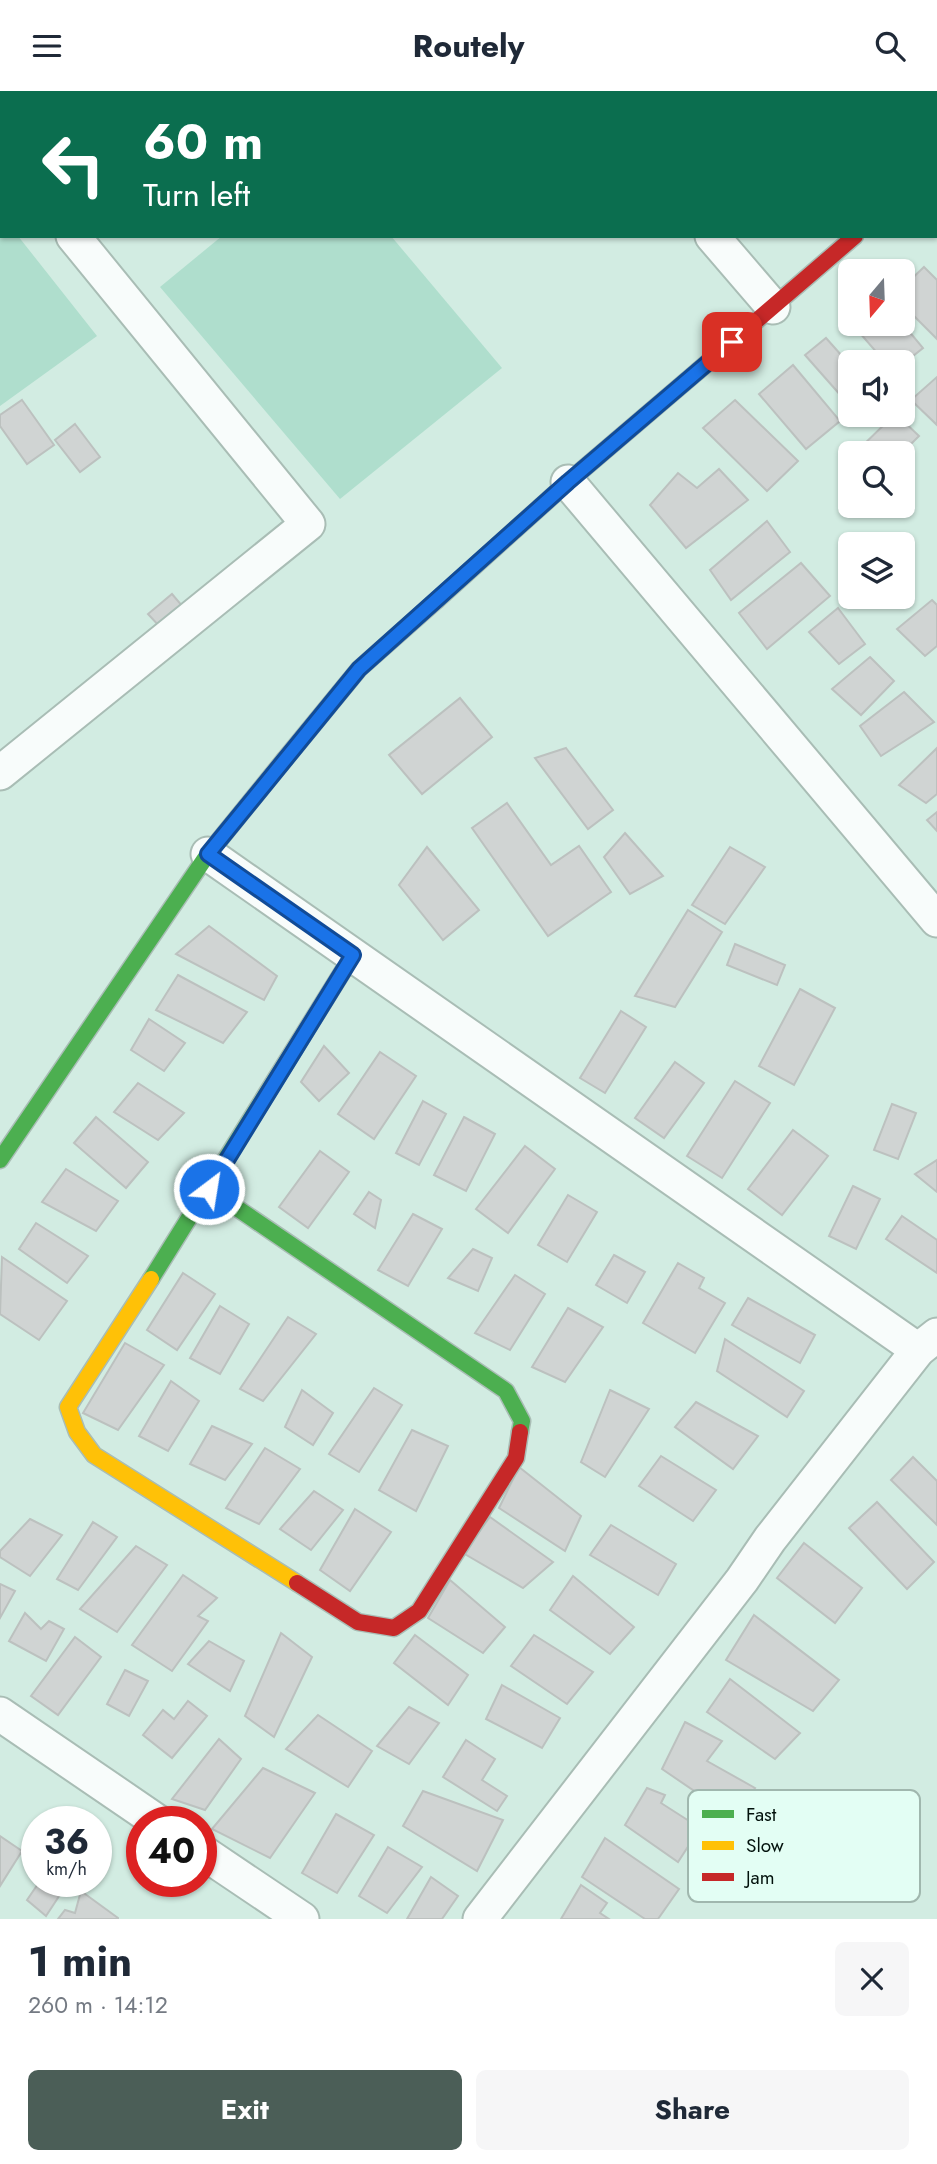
<!DOCTYPE html>
<meta charset="utf-8">
<style>
body{margin:0;font-family:Jost,sans-serif;background:#f6f6f7;color:#1f2937;height:100vh;display:flex;flex-direction:column;font-size:26px;white-space:nowrap}
*{box-sizing:border-box;margin:0}
p{font-size:23px;color:#747a83}
.icon{flex:none;width:38px;height:38px;fill:none;stroke:currentColor;stroke-width:2;stroke-linecap:round;stroke-linejoin:round}
.map{position:relative;height:1828px;overflow:hidden}
.side{display:flex;flex-direction:column;background:#fff;flex:1}
.side>*{flex:none}
.banner{position:absolute;left:0px;top:0px;width:938px;height:147px;box-shadow:0 2px 5px #0004;background:#0b6e4f;color:#fff;overflow:hidden}
.needle{width:46px;rotate:199deg}
.tools{position:absolute;left:838px;top:168px;display:grid;gap:14px}
.tools a{display:grid;place-items:center;width:77px;height:77px;border-radius:10px;background:#fff;box-shadow:0 2px 5px #0004;font-size:35px}
.speed{position:absolute;left:21px;top:1715px;display:flex;gap:14px;font-size:35px;font-weight:700;text-align:center}
.speed>*{display:grid;place-content:center;width:91px;height:91px;border-radius:50%;background:#fff;box-shadow:0 2px 5px #0004;line-height:1}
.speed small{font-size:18px;font-weight:400}
.speed .limit{border:10px solid #d22;background:#fff;color:#111}
.pin{position:absolute;display:grid;place-items:center;width:60px;height:60px;color:#fff;margin:-30px;border-radius:14px;box-shadow:0 4px 10px #0006}
.me{position:absolute;width:77px;margin:-38px;rotate:31deg;stroke-linejoin:round;filter:drop-shadow(0 0 5px #0008)}
.turn{display:flex;align-items:center;gap:24px;height:147px;padding:0 28px;font-size:32px}
.turn .icon{width:91px;height:91px;stroke-width:2.5}
.turn b{display:block;font-size:49px;line-height:60px}
.round{display:grid;place-items:center;flex:none;width:74px;height:74px;border-radius:10px;background:#f6f6f7}
.head{display:flex;align-items:center;justify-content:space-between;height:119px;padding:0 28px}
h1{font-size:42px;font-weight:700;line-height:52px}
.action{display:flex;gap:14px;margin-top:auto;padding:14px 28px}
.action a{flex:1;height:80px;border-radius:10px;background:#4b5e57;color:#fff;font-size:28px;font-weight:700;line-height:80px;text-align:center}
.action a+a{background:#f6f6f7;color:#1f2937}
header{display:flex;justify-content:space-between;align-items:center;height:91px;padding:0 28px;background:#fff;font-size:32px;font-weight:700}
.map>svg:first-child{display:block}
</style>
<header><svg class="icon" aria-label="menu" viewBox="0 0 24 24"><path d="M4 6h16M4 12h16M4 18h16"/></svg>Routely<svg class="icon" aria-label="search" viewBox="0 0 24 24"><circle cx="10" cy="10" r="6"/><path d="M15 15l6 6"/></svg></header>
<div class="map">
<svg width="937" height="1828" viewBox="0 0 937 1828">
<rect width="100%" height="100%" fill="#d2ece2"/>
<g fill="#afdecd">
<polygon points="0,123 2,145 18,145 97,245 0,315"/>
<polygon points="222,145 391,145 502,277 340,408 160,196"/>
</g>
<g fill="#d0d4d3" stroke="#bcc1bf" stroke-width="2">
<polygon points="924,176 937,189 937,248 903,214 903,196"/>
<polygon points="852,233 903,233 923,257 903,273 903,271 885,271"/>
<polygon points="826,247 850,274 850,315 805,264"/>
<polygon points="793,274 840,330 806,358 759,303"/>
<polygon points="937,286 937,334 911,309"/>
<polygon points="22,309 54,354 27,373 0,335 0,324"/>
<polygon points="735,309 798,370 767,400 703,337"/>
<polygon points="894,324 897,324 919,345 902,362 855,362"/>
<polygon points="75,333 100,366 80,381 55,349"/>
<polygon points="850,367 850,386 841,377"/>
<polygon points="719,378 748,409 686,457 650,414 678,382 697,397"/>
<polygon points="767,430 790,461 731,509 710,479"/>
<polygon points="801,472 830,505 767,558 739,522"/>
<polygon points="172,503 184,517 160,536 148,523"/>
<polygon points="932,509 937,514 937,555 925,565 897,538"/>
<polygon points="838,517 865,553 839,573 809,541"/>
<polygon points="870,566 894,590 861,624 832,598"/>
<polygon points="904,601 934,631 881,665 860,635"/>
<polygon points="460,607 492,646 422,703 389,664"/>
<polygon points="566,657 613,719 588,738 535,667"/>
<polygon points="937,657 937,703 926,712 899,694"/>
<polygon points="507,712 551,774 579,755 611,801 548,845 472,737"/>
<polygon points="937,721 937,740 927,729"/>
<polygon points="625,742 663,785 630,803 604,766"/>
<polygon points="427,756 479,819 443,849 399,794"/>
<polygon points="730,756 765,776 725,833 692,814"/>
<polygon points="688,819 722,841 675,916 635,905"/>
<polygon points="209,835 277,885 264,909 176,863"/>
<polygon points="735,853 785,874 777,894 727,874"/>
<polygon points="178,884 247,921 223,952 156,919"/>
<polygon points="800,898 835,917 794,994 759,975"/>
<polygon points="621,920 646,936 605,1002 580,987"/>
<polygon points="149,928 185,952 164,980 131,959"/>
<polygon points="324,955 349,982 319,1010 301,991"/>
<polygon points="380,961 416,985 374,1048 338,1023"/>
<polygon points="675,971 704,992 664,1047 635,1027"/>
<polygon points="735,990 770,1012 722,1087 687,1065"/>
<polygon points="138,992 184,1022 158,1049 114,1021"/>
<polygon points="423,1010 446,1023 419,1074 396,1062"/>
<polygon points="892,1013 916,1022 898,1068 874,1059"/>
<polygon points="96,1026 148,1071 126,1097 74,1052"/>
<polygon points="464,1026 495,1043 466,1100 434,1084"/>
<polygon points="793,1039 828,1065 782,1124 748,1098"/>
<polygon points="525,1055 555,1078 508,1142 476,1118"/>
<polygon points="320,1060 349,1081 308,1137 279,1116"/>
<polygon points="937,1069 937,1101 915,1083"/>
<polygon points="66,1078 118,1110 96,1140 42,1111"/>
<polygon points="853,1095 880,1108 856,1158 829,1145"/>
<polygon points="369,1101 381,1109 375,1137 354,1123"/>
<polygon points="568,1104 597,1121 567,1171 538,1154"/>
<polygon points="413,1123 442,1138 408,1195 378,1179"/>
<polygon points="902,1125 937,1149 937,1182 886,1148"/>
<polygon points="36,1132 88,1165 67,1192 19,1158"/>
<polygon points="473,1158 492,1167 478,1200 448,1187"/>
<polygon points="614,1164 645,1181 627,1212 596,1194"/>
<polygon points="2,1166 67,1210 39,1249 0,1223"/>
<polygon points="678,1172 704,1187 699,1197 725,1212 695,1262 643,1232"/>
<polygon points="183,1182 215,1203 177,1259 147,1239"/>
<polygon points="515,1184 545,1203 510,1259 475,1242"/>
<polygon points="748,1207 815,1244 800,1272 732,1234"/>
<polygon points="220,1215 249,1233 220,1283 190,1267"/>
<polygon points="568,1217 603,1236 565,1291 532,1276"/>
<polygon points="288,1226 316,1243 263,1310 240,1298"/>
<polygon points="725,1248 804,1300 787,1326 717,1280"/>
<polygon points="125,1252 164,1274 118,1339 83,1322"/>
<polygon points="171,1290 199,1310 168,1360 139,1345"/>
<polygon points="374,1297 402,1314 359,1381 329,1363"/>
<polygon points="302,1299 333,1322 313,1354 285,1336"/>
<polygon points="610,1299 649,1318 605,1386 581,1371"/>
<polygon points="696,1311 758,1345 733,1378 675,1336"/>
<polygon points="212,1335 252,1353 225,1389 190,1373"/>
<polygon points="412,1339 448,1355 416,1420 379,1399"/>
<polygon points="265,1357 300,1378 259,1433 226,1417"/>
<polygon points="661,1365 716,1399 693,1430 639,1395"/>
<polygon points="913,1366 937,1390 937,1434 891,1389"/>
<polygon points="519,1376 581,1425 565,1460 499,1417"/>
<polygon points="314,1400 343,1419 311,1459 280,1438"/>
<polygon points="877,1411 934,1471 907,1498 849,1437"/>
<polygon points="355,1418 391,1441 350,1500 320,1479"/>
<polygon points="490,1426 553,1471 523,1497 463,1462"/>
<polygon points="30,1428 62,1444 30,1485 0,1466 0,1460"/>
<polygon points="93,1431 117,1446 78,1499 57,1488"/>
<polygon points="611,1434 676,1473 658,1504 590,1464"/>
<polygon points="804,1452 862,1497 835,1532 777,1487"/>
<polygon points="136,1455 167,1474 117,1541 80,1518"/>
<polygon points="183,1484 217,1507 198,1525 208,1530 172,1580 132,1554"/>
<polygon points="573,1485 634,1536 610,1563 550,1519"/>
<polygon points="450,1489 505,1536 483,1562 428,1527"/>
<polygon points="0,1493 15,1500 0,1527"/>
<polygon points="25,1522 41,1538 49,1530 64,1538 46,1570 9,1550"/>
<polygon points="754,1524 839,1589 813,1620 726,1569"/>
<polygon points="281,1542 312,1566 274,1646 245,1625"/>
<polygon points="415,1544 468,1584 448,1614 394,1572"/>
<polygon points="534,1544 593,1581 567,1613 511,1575"/>
<polygon points="75,1546 101,1566 58,1624 31,1605"/>
<polygon points="209,1550 244,1570 230,1600 188,1573"/>
<polygon points="125,1579 148,1590 129,1625 107,1613"/>
<polygon points="730,1588 800,1642 775,1668 707,1621"/>
<polygon points="502,1594 560,1627 542,1657 486,1628"/>
<polygon points="188,1610 207,1625 172,1667 143,1644 163,1619 174,1628"/>
<polygon points="409,1616 439,1632 409,1673 377,1655"/>
<polygon points="318,1624 372,1660 348,1696 286,1658"/>
<polygon points="685,1631 722,1650 707,1670 755,1697 734,1727 662,1678"/>
<polygon points="219,1648 241,1668 205,1719 172,1708"/>
<polygon points="466,1649 495,1668 482,1689 507,1705 497,1720 443,1686"/>
<polygon points="263,1677 315,1702 270,1767 212,1738"/>
<polygon points="647,1697 665,1704 661,1712 700,1737 678,1771 625,1734"/>
<polygon points="423,1700 503,1729 477,1780 403,1735"/>
<polygon points="336,1723 374,1744 337,1802 302,1782"/>
<polygon points="0,1745 22,1760 0,1795"/>
<polygon points="605,1747 679,1798 658,1828 645,1828 582,1786"/>
<polygon points="388,1756 422,1776 387,1822 359,1805"/>
<polygon points="431,1786 458,1805 442,1828 407,1828"/>
<polygon points="40,1790 69,1790 46,1825 27,1809"/>
<polygon points="581,1794 607,1812 600,1822 609,1828 561,1828"/>
<polygon points="81,1800 118,1827 118,1828 58,1828 65,1819 75,1822"/>
</g>
<g fill="none" stroke-linecap="round" stroke-linejoin="round">
<g stroke="#a9bdb5" stroke-width="37">
<g id="street">
<polyline points="587,0 589,2"/>
<polyline points="0,56 2,59"/>
<polyline points="712,145 773,216"/>
<polyline points="568,391 937,829"/>
<polyline points="0,682 308,433 73,145"/>
<polyline points="208,763 918,1259"/>
<polyline points="0,1623 158,1731"/>
<polyline points="201,1760 302,1828"/>
<polyline points="480,1828 742,1489 770,1448 918,1259 937,1244"/>
</g>
</g>
<g stroke="#a9bdb5" stroke-width="19">
<g id="fast">
<polyline points="437,509 568,391 698,280"/>
<polyline points="0,1069 208,763 285,668"/>
<polyline points="209,1098 506,1300 522,1330 520,1341"/>
<polyline points="151,1188 353,864"/>
</g>
</g>
<g stroke="#a9bdb5" stroke-width="19">
<g id="slow">
<polyline points="936,76 937,75"/>
<polyline points="151,1188 68,1316 77,1341 94,1364 297,1492"/>
</g>
</g>
<g stroke="#a9bdb5" stroke-width="19">
<g id="jam">
<polyline points="698,280 855,145"/>
<polyline points="285,668 359,578 437,509"/>
<polyline points="297,1492 358,1531 394,1537 419,1520 516,1367 520,1341"/>
</g>
</g>
<use href="#street" stroke="#f8fcfb" stroke-width="33"/>
<use href="#fast" stroke="#4caf50" stroke-width="16"/>
<use href="#slow" stroke="#ffc107" stroke-width="16"/>
<use href="#jam" stroke="#c62828" stroke-width="16"/>
</g>
<g fill="none" stroke-linecap="round" stroke-linejoin="round">
<g stroke="#114b97" stroke-width="18">
<polyline id="route" points="209,1098 353,864 208,763 359,578 568,391 732,251"/>
</g>
<use href="#route" stroke="#1a73e8" stroke-width="12"/>
</g>
<rect x="688" y="1699" width="232" height="112" rx="10" fill="#e3fef4" stroke="#a0b7ae" stroke-width="2"/>
<rect x="702" y="1719" width="32" height="8" fill="#4caf50"/>
<rect x="702" y="1750" width="32" height="9" fill="#ffc107"/>
<rect x="702" y="1782" width="32" height="8" fill="#c62828"/>
<g font-size="19" fill="#02110c">
<text x="746" y="1730">Fast</text>
<text x="746" y="1761">Slow</text>
<text x="746" y="1793">Jam</text>
</g>
</svg>
<div class="tools">
<a><svg class="needle" viewBox="-14 -14 28 28"><path d="M0-13l5 13h-10z" fill="#e53935"/><path d="M0 13l5-13h-10z" fill="#747a83"/></svg></a>
<a><svg class="icon" aria-label="sound" viewBox="0 0 24 24"><path d="M4 9h4l5-4v14l-5-4H4zM17 9q2 3 0 6"/></svg></a>
<a><svg class="icon" aria-label="search" viewBox="0 0 24 24"><circle cx="10" cy="10" r="6"/><path d="M15 15l6 6"/></svg></a>
<a><svg class="icon" aria-label="layers" viewBox="0 0 24 24"><path d="M12 4l9 5-9 5-9-5zM3 14l9 5 9-5"/></svg></a>
</div>
<div class="speed"><div>36<small>km/h</small></div><div class="limit">40</div></div>
<div class="pin" style="left:732px;top:251px;background:#d93025"><svg class="icon" aria-label="arrive" viewBox="0 0 24 24"><path d="M6 21V4h12l-3 4 3 4H6"/></svg></div>
<svg class="me" style="left:209px;top:1098px" viewBox="-20 -20 40 40"><circle r="17" fill="#1a73e8" stroke="#fff" stroke-width="3"/><path d="M0-11L8 9 0 5-8 9z" fill="#fff"/></svg>
<div class="banner">
<div class="turn"><svg class="icon" aria-label="left" viewBox="0 0 24 24"><path d="M17 20v-9H6M10 6l-5 5 5 5"/></svg><div><b>60 m</b>Turn left</div></div>
</div>
</div>
<section class="side">
<div class="head"><div><h1>1 min</h1><p>260 m · 14:12</p></div><a class="round"><svg class="icon" aria-label="close" viewBox="0 0 24 24"><path d="M6 6l12 12M18 6L6 18"/></svg></a></div>
<div class="action"><a>Exit</a><a>Share</a></div>
</section>
